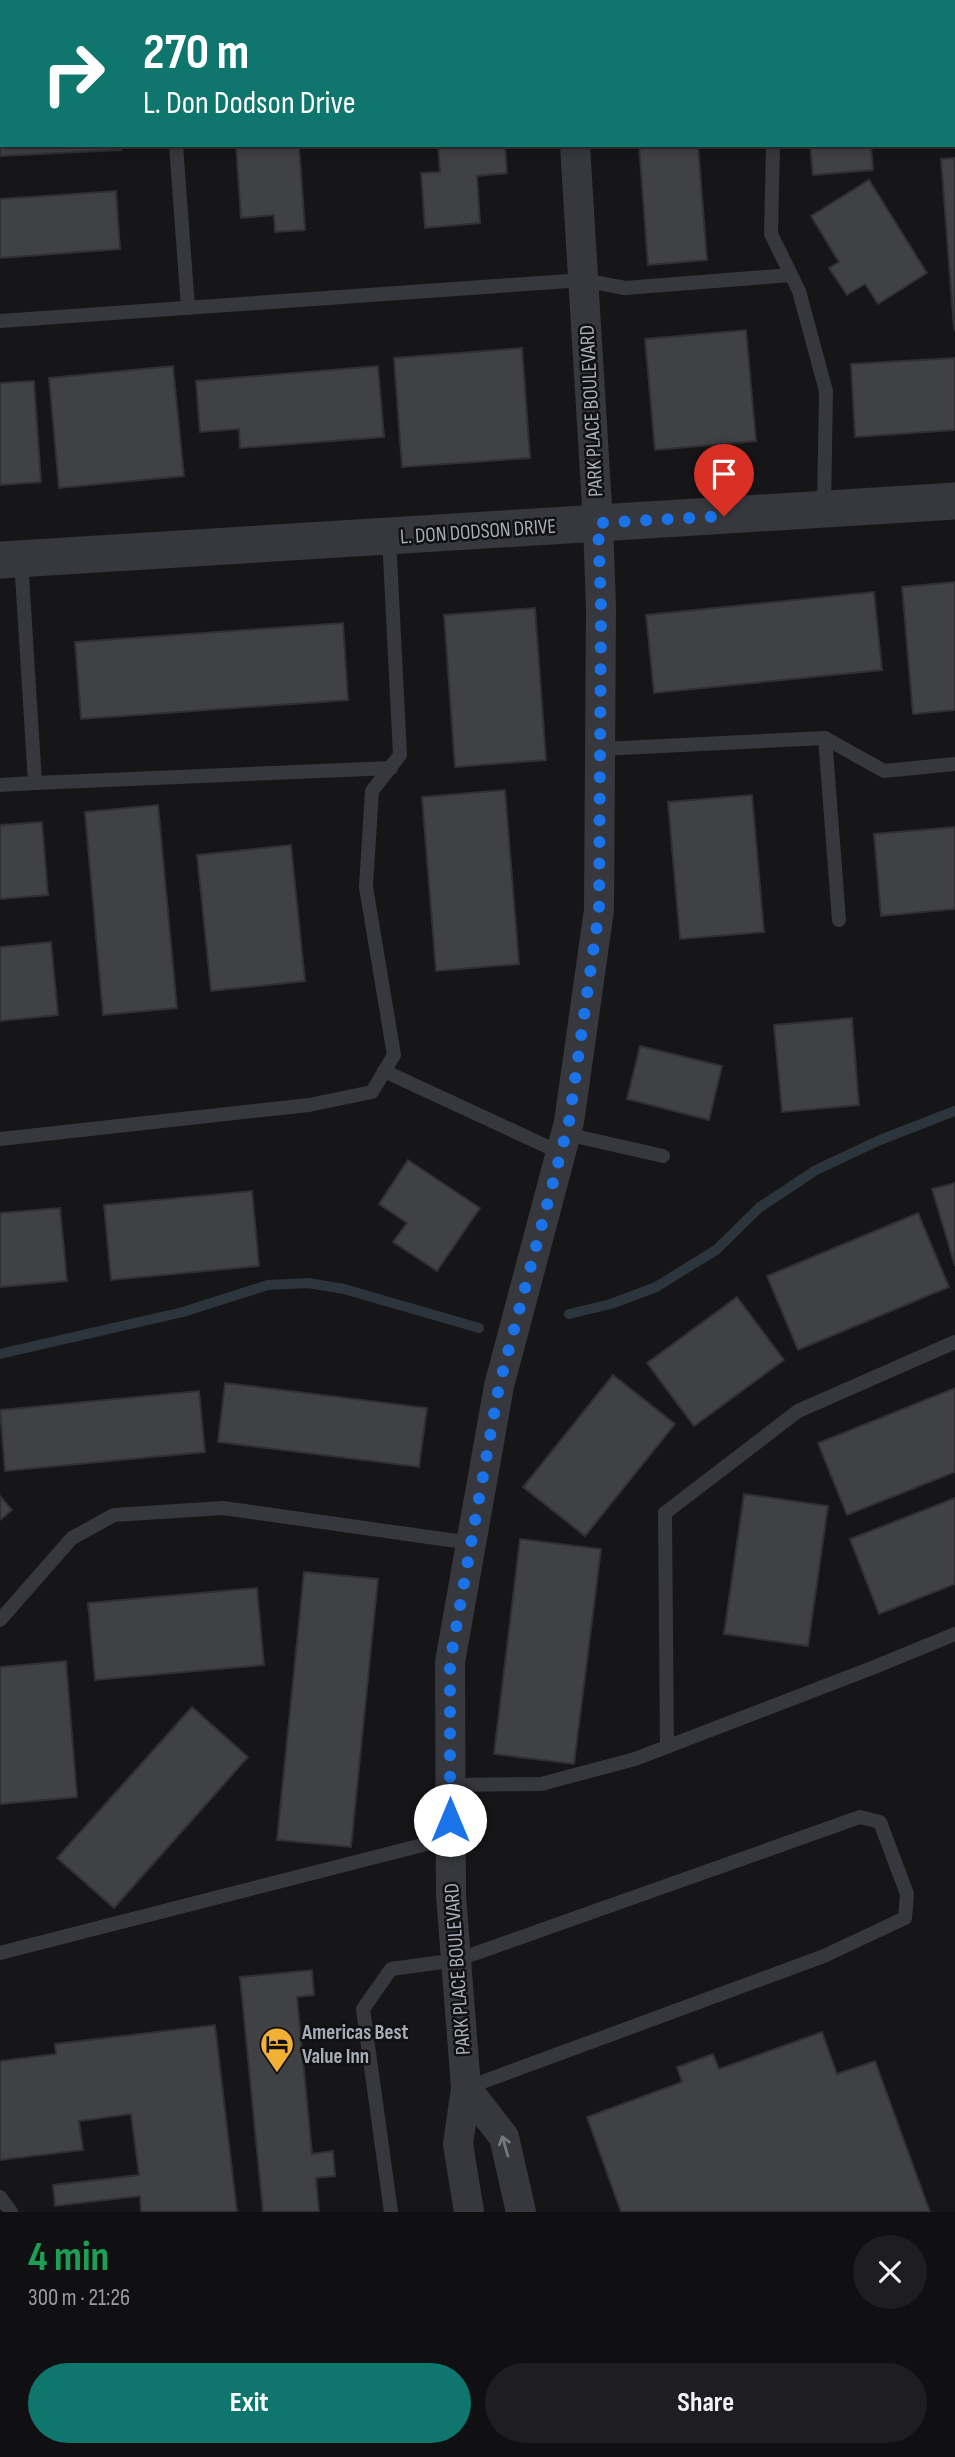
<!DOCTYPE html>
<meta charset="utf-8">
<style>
body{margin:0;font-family:"Sofia Sans Condensed",sans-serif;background:#1e1e20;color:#f1f3f6;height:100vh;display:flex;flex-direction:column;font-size:26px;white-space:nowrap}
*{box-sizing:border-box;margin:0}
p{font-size:23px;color:#9c9d9f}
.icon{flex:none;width:38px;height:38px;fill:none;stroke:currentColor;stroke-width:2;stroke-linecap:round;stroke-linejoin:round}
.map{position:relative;height:2212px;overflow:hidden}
.panel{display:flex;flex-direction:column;background:#101012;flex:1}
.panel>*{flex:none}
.hud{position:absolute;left:0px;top:0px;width:956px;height:147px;box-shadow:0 4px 10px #0003,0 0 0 2px #303032;background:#0f766e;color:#fff;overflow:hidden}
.pin{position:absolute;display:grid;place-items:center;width:60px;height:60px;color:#fff;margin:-72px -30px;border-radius:50% 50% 50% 0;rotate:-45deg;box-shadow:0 0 7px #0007}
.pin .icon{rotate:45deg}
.me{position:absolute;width:77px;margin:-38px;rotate:0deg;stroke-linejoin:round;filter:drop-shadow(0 0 5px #0008)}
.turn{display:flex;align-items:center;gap:24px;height:147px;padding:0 28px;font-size:32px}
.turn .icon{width:91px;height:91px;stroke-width:2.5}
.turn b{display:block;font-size:49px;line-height:60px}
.round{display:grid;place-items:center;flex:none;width:74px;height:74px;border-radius:37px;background:#1e1e20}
.headline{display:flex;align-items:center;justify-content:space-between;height:119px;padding:0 28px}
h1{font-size:42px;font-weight:700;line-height:52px;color:#1e9e55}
.primary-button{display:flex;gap:14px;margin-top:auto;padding:14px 28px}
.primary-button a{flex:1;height:80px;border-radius:42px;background:#0f766e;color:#fff;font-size:28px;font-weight:700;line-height:80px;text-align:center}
.primary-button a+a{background:#1e1e20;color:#f1f3f6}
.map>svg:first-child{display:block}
</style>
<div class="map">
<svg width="955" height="2212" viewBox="0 0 955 2212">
<rect width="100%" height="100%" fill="#161618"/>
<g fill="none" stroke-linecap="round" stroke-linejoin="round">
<g stroke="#2c353c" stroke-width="10">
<polyline points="569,1314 611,1304 656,1287 716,1250 760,1207 816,1170 880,1140 955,1111"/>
<polyline points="0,1354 183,1312 268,1285 308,1283 344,1289 479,1328"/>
</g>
</g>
<g fill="#404145" stroke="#303034" stroke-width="2">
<polygon points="5,0 96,0 73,2 5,2"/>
<rect x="628" y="0" width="69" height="2"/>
<polygon points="954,62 955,62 954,125"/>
<polygon points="0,95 2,95 2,145 121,145 121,150 0,156"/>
<polygon points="236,145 299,145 305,230 275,232 274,215 241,218"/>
<polygon points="438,145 505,145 507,173 477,176 480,223 425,228 421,173 440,172"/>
<polygon points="639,145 698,145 707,260 648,265"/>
<polygon points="810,145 871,145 873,170 813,175"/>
<polygon points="955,158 955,328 954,329 941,159"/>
<polygon points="869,180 927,273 878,304 865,284 847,295 829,268 839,262 811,216"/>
<polygon points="116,191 120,249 0,258 0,199"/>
<polygon points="746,330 756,441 655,450 645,339"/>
<polygon points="522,348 530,458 402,467 394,358"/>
<polygon points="955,358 955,430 855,437 851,364"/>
<polygon points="173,366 184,476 59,488 49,378"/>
<polygon points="378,366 384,437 240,448 239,429 200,432 196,381"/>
<polygon points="34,381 41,482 0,485 0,383"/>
<polygon points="955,582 955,710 913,714 902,587"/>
<polygon points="874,592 882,670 654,693 646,615"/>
<polygon points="535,608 546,760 455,767 444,615"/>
<polygon points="343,623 348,700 81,719 75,642"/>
<polygon points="505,790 519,964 436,971 422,797"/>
<polygon points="752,795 764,932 680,939 668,802"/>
<polygon points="158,805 177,1008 103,1015 85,812"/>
<polygon points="42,822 48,895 0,899 0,825"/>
<polygon points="955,827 955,909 881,916 874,834"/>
<polygon points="291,845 305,981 211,991 197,855"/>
<polygon points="51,942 58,1015 0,1021 0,947"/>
<polygon points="852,1018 859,1105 782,1112 774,1025"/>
<polygon points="640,1046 722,1066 709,1120 627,1099"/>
<polygon points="408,1160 480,1208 437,1271 393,1242 407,1223 379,1204"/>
<polygon points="955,1183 955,1266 932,1189"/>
<polygon points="252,1191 259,1266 111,1280 104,1205"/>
<polygon points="60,1208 67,1281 0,1287 0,1213"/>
<polygon points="918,1213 949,1287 798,1350 767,1276"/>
<polygon points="737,1297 784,1360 694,1426 647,1363"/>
<polygon points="613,1375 675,1424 585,1536 523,1487"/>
<polygon points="225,1383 427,1408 419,1467 218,1442"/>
<polygon points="955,1388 955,1472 847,1515 818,1443"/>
<polygon points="199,1391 205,1452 5,1471 0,1410"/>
<polygon points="744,1494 828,1506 808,1646 724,1634"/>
<polygon points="0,1496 12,1510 0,1520"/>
<polygon points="955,1498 955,1584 879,1614 850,1539"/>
<polygon points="520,1539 601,1549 574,1764 494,1754"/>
<polygon points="304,1572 378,1579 351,1847 277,1840"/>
<polygon points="257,1588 264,1665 95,1680 88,1603"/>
<polygon points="66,1661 77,1797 0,1804 0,1667"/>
<polygon points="192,1707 248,1757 114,1908 57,1858"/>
<polygon points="312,1970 314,1995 297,1997 312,2154 333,2151 335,2176 316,2178 319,2212 263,2212 240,1977"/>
<polygon points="215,2025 237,2212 141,2212 140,2196 55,2206 53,2185 139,2175 131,2114 79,2121 83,2150 0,2160 0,2061 56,2054 55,2044"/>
<polygon points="822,2032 837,2074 875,2061 930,2212 621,2212 587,2117 682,2082 677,2067 713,2054 719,2069"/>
</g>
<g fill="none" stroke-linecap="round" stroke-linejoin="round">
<g stroke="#37383d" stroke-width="14">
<polyline points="165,0 165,2"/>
<polyline points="772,0 772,2"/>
<polyline points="954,4 955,4"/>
<polyline points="0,34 2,34"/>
<polyline points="176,145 188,308"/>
<polyline points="773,145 771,234 799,291 826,391 824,508"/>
<polyline points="0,321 583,280 625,288 791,275"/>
<polyline points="825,738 839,920"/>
<polyline points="600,749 825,738 884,771 955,764"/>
<polyline points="35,783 391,768"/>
<polyline points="0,785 35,783 21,560"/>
<polyline points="384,1071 561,1153"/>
<polyline points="566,1134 663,1156"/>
<polyline points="0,1139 309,1105 372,1092 394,1055 366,887 372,791 400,755 389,537"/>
<polyline points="0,1620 72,1538 114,1515 223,1508 471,1543"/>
<polyline points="667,1747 665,1513 798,1411 955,1342"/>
<polyline points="450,1785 541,1784 635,1759 872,1668 955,1634"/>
<polyline points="0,1953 450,1838"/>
<polyline points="0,2197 11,2212"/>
<polyline points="391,2212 363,2009 391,1969 457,1960 860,1817 880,1822 907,1894 905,1918 824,1956 466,2088"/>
</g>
<g stroke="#37383d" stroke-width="30">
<polyline points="552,0 552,2"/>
<polyline points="466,2088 504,2137 521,2212"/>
<polyline points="469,2212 458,2144 466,2088 451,1895 450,1662 499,1386 569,1122 599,910 601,608 598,523 575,145"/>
</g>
<polyline stroke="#37383d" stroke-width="37" points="0,560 955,501"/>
</g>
<defs><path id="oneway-shaft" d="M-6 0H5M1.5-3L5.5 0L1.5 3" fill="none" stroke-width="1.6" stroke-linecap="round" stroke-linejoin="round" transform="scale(1.75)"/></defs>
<use stroke="#757881" href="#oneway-shaft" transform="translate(505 2146) rotate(-106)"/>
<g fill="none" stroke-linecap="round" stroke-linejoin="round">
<polyline stroke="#1a73e8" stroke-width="12" stroke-dasharray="0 21.6" points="450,1820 450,1662 499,1386 569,1122 599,910 601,608 598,523 724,516"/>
</g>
<defs>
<g id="hotel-pin" transform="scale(1.75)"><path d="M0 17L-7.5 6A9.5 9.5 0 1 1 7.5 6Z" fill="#f2b134" stroke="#111113"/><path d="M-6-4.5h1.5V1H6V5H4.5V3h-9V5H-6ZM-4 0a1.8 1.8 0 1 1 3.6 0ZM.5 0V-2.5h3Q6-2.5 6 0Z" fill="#111"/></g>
</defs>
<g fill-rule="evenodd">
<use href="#hotel-pin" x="277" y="2044"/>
</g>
<g text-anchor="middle" stroke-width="5" stroke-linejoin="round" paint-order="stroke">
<g font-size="21" fill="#a8adb8" stroke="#111113">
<text transform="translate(591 411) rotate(-93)" y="7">PARK PLACE BOULEVARD</text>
<text transform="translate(478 531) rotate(-4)" y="7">L. DON DODSON DRIVE</text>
<text transform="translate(457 1969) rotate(-94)" y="7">PARK PLACE BOULEVARD</text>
</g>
<g font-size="21" font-weight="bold" fill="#a8adb8" stroke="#111113" text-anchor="start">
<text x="302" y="2039">Americas Best<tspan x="302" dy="24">Value Inn</tspan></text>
</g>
</g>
</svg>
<div class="pin" style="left:724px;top:516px;background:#d93025"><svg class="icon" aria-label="arrive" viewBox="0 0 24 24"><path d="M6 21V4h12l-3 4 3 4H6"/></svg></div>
<svg class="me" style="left:450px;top:1820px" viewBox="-20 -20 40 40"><circle r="19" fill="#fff"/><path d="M0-13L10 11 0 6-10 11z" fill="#1a73e8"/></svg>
<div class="hud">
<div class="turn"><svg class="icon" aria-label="right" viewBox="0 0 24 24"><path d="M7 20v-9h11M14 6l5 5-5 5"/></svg><div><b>270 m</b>L. Don Dodson Drive</div></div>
</div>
</div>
<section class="panel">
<div class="headline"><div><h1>4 min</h1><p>300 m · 21:26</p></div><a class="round"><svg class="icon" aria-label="close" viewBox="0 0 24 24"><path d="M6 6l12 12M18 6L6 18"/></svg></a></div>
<div class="primary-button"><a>Exit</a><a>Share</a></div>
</section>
